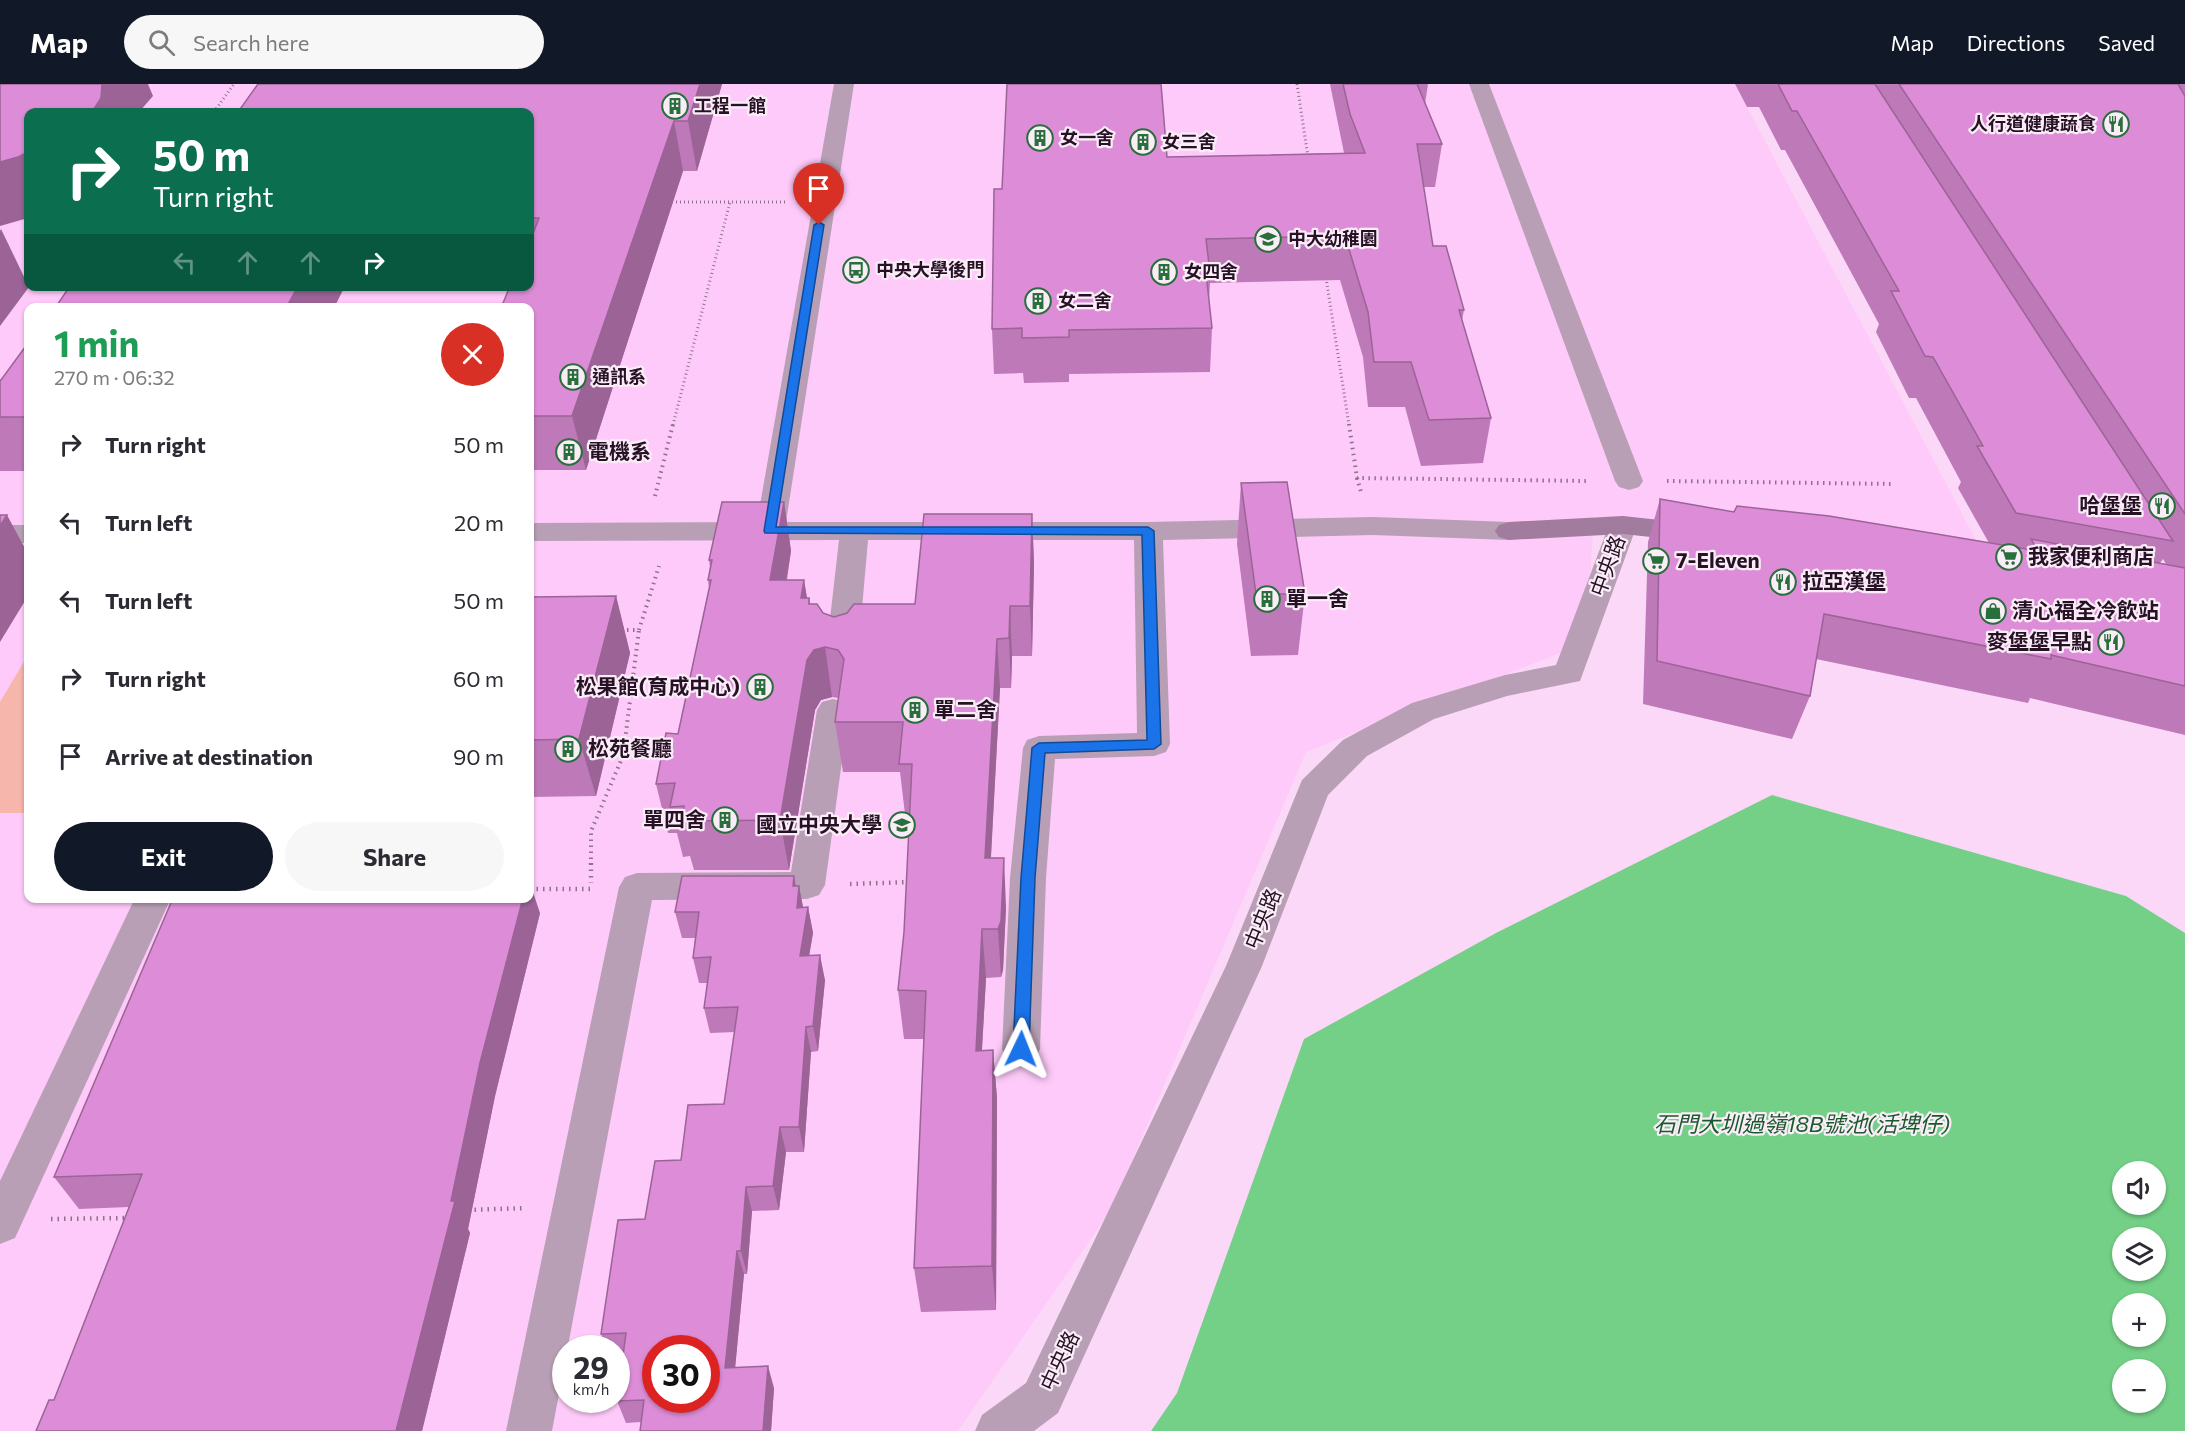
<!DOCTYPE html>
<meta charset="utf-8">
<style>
body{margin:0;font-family:Commissioner,"Noto Sans TC",sans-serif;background:#f7f7f7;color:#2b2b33;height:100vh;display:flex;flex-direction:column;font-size:22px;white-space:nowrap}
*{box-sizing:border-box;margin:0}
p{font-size:20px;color:#7c7c81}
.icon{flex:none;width:33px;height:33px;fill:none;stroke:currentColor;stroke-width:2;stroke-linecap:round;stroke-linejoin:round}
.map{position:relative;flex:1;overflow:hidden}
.sheet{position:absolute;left:24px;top:219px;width:510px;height:600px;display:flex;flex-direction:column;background:#fff;border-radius:12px;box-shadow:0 2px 4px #0004}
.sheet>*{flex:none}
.guide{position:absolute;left:24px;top:24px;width:510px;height:183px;border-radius:12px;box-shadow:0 2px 4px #0004;background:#0b6e4f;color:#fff;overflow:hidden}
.tools{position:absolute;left:2112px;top:1077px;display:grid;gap:12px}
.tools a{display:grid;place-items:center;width:54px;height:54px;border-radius:50%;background:#fff;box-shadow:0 2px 4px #0004;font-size:30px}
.speed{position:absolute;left:552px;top:1251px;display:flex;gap:12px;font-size:30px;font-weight:700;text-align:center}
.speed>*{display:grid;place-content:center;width:78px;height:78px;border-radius:50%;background:#fff;box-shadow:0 2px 4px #0004;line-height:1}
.speed small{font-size:15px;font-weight:400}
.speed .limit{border:9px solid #d22;background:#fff;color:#111}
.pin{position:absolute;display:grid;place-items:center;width:51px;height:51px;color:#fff;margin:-62px -26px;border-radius:50% 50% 50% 0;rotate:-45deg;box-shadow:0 0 6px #0007}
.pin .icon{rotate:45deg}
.me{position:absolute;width:66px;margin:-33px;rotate:2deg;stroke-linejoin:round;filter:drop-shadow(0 0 4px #0008)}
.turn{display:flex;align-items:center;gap:21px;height:126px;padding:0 30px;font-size:27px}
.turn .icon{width:78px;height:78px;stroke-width:2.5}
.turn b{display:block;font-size:42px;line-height:51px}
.lanes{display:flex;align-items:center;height:57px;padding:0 30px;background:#0003;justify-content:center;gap:30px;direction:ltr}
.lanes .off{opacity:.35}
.round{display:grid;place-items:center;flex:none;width:63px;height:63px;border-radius:32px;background:#f7f7f7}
.headline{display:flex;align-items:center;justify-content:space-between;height:102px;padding:0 30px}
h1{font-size:36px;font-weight:700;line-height:45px;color:#1e9e55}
.action{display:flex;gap:12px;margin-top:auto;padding:12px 30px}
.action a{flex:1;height:69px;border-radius:36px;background:#111827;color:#fff;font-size:24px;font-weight:700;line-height:69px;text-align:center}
.action a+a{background:#f7f7f7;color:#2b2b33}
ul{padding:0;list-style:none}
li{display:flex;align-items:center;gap:18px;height:78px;padding:0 30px}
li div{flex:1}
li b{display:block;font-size:22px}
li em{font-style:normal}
header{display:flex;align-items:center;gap:36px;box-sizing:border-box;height:84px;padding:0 30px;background:#111827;color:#fff}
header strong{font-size:28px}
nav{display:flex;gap:33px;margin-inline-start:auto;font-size:21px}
.search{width:420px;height:54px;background:#f7f7f7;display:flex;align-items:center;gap:15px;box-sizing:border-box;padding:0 21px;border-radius:33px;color:#7c7c81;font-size:22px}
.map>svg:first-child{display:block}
</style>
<header>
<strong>Map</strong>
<div class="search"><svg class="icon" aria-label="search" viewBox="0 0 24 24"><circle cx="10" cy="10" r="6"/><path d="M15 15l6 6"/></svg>Search here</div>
<nav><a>Map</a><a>Directions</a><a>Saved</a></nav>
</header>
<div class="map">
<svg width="2185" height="1347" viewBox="0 0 2185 1347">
<rect width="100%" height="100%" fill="#fbd8f8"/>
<path fill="#fecaf9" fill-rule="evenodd" d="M0 0H1735L1987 477 1594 432 1586 559 1306 668 1111 1126 958 1347H0ZM28 28H530V202H28ZM28 224H530V814H28ZM566 1264H616V1316H566ZM656 1264H706V1316H656Z"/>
<polygon fill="#f6b6ac" points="28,571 28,729 0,729 0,618"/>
<path fill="#74cf87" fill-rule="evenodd" d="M1772 711 2126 812 2185 849V1347H1151L1177 1309 1304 955 1496 849ZM2122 1088H2156V1120H2122ZM2122 1154H2156V1186H2122ZM2122 1220H2156V1252H2122ZM2122 1286H2156V1318H2122Z"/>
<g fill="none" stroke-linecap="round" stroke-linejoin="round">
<g stroke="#8e728b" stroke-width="3" stroke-dasharray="1 3" stroke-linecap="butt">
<polyline points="1297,0 1308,73"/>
<polyline points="214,28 234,0"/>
<polyline points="668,118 787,118"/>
<polyline points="1326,194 1349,341"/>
<polyline points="673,341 730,118"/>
</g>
<g stroke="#8e728b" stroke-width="4" stroke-dasharray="1.5 4.5" stroke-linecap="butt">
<polyline points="1349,340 1357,394 1587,397"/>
<polyline points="1357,394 1361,408"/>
<polyline points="1667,397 1894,400"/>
<polyline points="655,412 673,340"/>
<polyline points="621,546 639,546 659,482"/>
<polyline points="591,781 591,747 623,672 639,546"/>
</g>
<g stroke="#8e728b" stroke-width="4.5" stroke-dasharray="1.5 5" stroke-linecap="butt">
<polyline points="591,779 591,799"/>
<polyline points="850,800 911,798"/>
<polyline points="530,805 591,805"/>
<polyline points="468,1126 526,1124"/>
<polyline points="51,1135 128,1134"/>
</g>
<g fill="#b89fb5" fill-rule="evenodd">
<polygon points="834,0 854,0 786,438 1148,438 1373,433 1509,438 1519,441 1523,447 1519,453 1509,456 1373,451 1163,456 1170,660 1166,668 1154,672 1055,675 1046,794 1040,965 1035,976 1021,981 1007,976 1002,965 1010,794 1023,664 1027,656 1039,652 1137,649 1134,456 868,456 858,570 853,577 842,581 831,577 826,570 839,456 530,457 530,439 757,438"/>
<polygon points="1469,0 1489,0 1643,397 1639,403 1629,406 1619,403 1615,397"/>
<polygon points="1623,432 1633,435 1637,441 1580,597 1507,612 1434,635 1367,672 1328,711 1262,882 1058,1329 1034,1347 975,1347 982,1331 1026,1299 1226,882 1302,696 1343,656 1412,619 1505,591 1556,581 1609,441 1613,435"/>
<rect x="0" y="441" width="28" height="18"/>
<polygon points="833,615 844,618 849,626 825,801 819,811 807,815 652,816 552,1347 506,1347 619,803 625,793 637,789 791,788 817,626 822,618"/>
<polygon points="135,814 171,814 15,1154 0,1160 0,1097"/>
</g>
<polygon fill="#a17c9e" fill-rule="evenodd" points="1623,432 1697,440 1707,443 1711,449 1707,455 1697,458 1623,450 1509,456 1499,453 1495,447 1499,441 1509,438"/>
</g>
<g fill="#be79b9" fill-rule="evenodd">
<polygon points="722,0 697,87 683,87 586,386 530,386 530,28"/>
<polygon points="1330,0 1428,0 1425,20 1442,60 1435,103 1423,103 1433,162 1464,226 1462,236 1491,334 1483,379 1421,382 1405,323 1368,323 1363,273 1340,196 1210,199 1209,215 1212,244 1210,288 1069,290 1069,298 1024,299 1023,289 994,290 992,245 1002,105 1167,73 1344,69"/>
<path d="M1735 0H2185V651L2030 614 2028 619 1816 575 1810 612 1792 655 1643 620 1648 458 1660 415 1734 428 1989 459 1958 404 1961 398 1916 314H1909L1876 248 1879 240 1785 66H1781L1759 23H1747ZM2163 475 2166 480 2160 479Z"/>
<polygon points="28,259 28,387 0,387 0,296 1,296"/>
<polygon points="1241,399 1305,510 1298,571 1251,572 1237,460"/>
<polygon points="784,418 791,467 787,496 804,496 807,514 809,514 810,520 823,529 834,533 915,520 1032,430 1034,480 1032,572 1012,572 1011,604 1000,604 991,774 1006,823 1003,886 1001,893 986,894 982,967 993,966 997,1014 996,1226 921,1228 914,1184 924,955 904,955 898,906 904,848 910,730 905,730 900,688 843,688 835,638 839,614 832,613 821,616 815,626 789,786 694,786 690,772 683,773 677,749 668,749 656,700 678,650 709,504 708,496 710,483 709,476"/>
<polygon points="616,512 630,569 596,712 530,713 530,513"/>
<polygon points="796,802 799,802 803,824 808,823 813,849 809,871 825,896 818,967 811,968 804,1068 786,1068 779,1126 752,1127 747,1190 744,1190 735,1284 774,1304 771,1347 640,1347 641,1338 626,1339 617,1317 623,1272 616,1273 616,1264 607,1264 601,1250 645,1135 681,1076 724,1020 735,948 710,949 704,924 707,899 699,899 693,874 695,854 682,854 675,828"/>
<polygon points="540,829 495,1012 468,1145 470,1149 422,1347 36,1347 54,1316 129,1123 79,1125 54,1093"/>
</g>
<g fill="#9b6396">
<polygon points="102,0 148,0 153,12 139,28 92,28"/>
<polygon points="700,0 722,0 697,87 688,37"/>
<polygon points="674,37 683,87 586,386 572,332"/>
<polygon points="28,68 28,134 0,142 0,78"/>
<polygon points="1,145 29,203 0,242 0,147"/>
<polygon points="298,202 345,202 334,224 286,224"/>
<polygon points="784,418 791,467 778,546 770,496"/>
<polygon points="1032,430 1034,480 1032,572 1030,522"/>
<polygon points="7,431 28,470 28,512 0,558 0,442"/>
<polygon points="804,496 812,545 801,514"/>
<polygon points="616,512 630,569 596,712 579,655"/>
<polygon points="809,514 817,564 825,563 832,613 821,616 815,626 789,786 780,736"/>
<polygon points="1010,522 1012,572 1011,604 1009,554"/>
<polygon points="997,555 1000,604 988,824 985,774"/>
<polygon points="1004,774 1006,823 1003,886 1001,893 998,845"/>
<polygon points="794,792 798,814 799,802 804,828 801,849 793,802"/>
<polygon points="530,799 540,829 495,1012 468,1145 470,1149 422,1347 396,1347 451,1117 480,979 523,814 530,814"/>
<polygon points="808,823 813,849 805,897 800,872"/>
<polygon points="982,845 986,894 979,1014 976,967"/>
<polygon points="820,871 825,896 818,967 813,942"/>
<polygon points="806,943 811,968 804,1068 799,1043"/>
<polygon points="993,966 997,1014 996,1226 992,1182"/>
<polygon points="780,1043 786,1068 779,1126 773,1102"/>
<polygon points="746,1103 752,1127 747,1190 741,1167"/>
<polygon points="737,1167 744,1190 733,1306 725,1284"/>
<polygon points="768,1282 774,1304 771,1347 763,1347"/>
</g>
<g fill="#dd8dd7" stroke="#9b6396" stroke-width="1.5" fill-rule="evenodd">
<polygon points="0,0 102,0 101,14 92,28 28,28 28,68 18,73 0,78"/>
<polygon points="258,0 700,0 688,37 674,37 572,332 530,332 530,224 501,224 510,202 530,202 530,157 539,134 530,134 530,28 238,28"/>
<polygon points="1007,0 1161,0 1167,73 1365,69 1350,30 1343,0 1417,0 1442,60 1417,60 1433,162 1446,162 1464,226 1459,226 1491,334 1429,336 1411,278 1374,278 1368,228 1345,152 1206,155 1210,189 1206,189 1212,244 1069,246 1069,253 1022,254 1022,244 992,245 994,105 1002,105"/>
<polygon points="1778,0 1875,0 2173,457 2016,429 1977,362 1983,362 1933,273 1925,272 1891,207 1899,207 1797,27 1792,27"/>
<polygon points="1899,0 2178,0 2185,12 2185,430"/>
<polygon points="70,202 298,202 286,224 55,224"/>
<polygon points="28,259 28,333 0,333 0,296 1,296"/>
<polygon points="1287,398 1305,510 1256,510 1241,399"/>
<polygon points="1660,415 1734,428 1737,422 1829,432 2038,467 2031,455 2185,484 2185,602 2051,571 2051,575 1824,530 1810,612 1657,577"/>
<polygon points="722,418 784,418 770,496 804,496 801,514 809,514 809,520 817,520 823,529 834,533 847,529 854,520 915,520 924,430 1032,430 1030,522 1010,522 1009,554 997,555 985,774 1004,774 1001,837 998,845 982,845 976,967 993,966 992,1182 914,1184 926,907 898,906 904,848 912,680 899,680 903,638 835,638 844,575 838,566 825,563 814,566 807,576 780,736 682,737 684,722 670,723 675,699 656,700 666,649 678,650 711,496 708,496 712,476 709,476"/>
<polygon points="0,431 7,431 0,442"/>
<polygon points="616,512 579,655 530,656 530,513"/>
<path d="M682 792H794L793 802H799L797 824 808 823 800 872 820 871 813 942 806 943 799 1043H780L773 1102 746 1103 741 1167H737L725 1284 768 1282 763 1347H640L644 1316 617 1317 626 1249 601 1250 618 1136 645 1135 655 1077 681 1076 688 1021 724 1020 738 923 704 924 711 873 693 874 699 828H675ZM656 1264H706V1316H656Z"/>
<polygon points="173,814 523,814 480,979 451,1117 455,1117 396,1347 36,1347 49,1316 54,1316 142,1090 54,1093"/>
</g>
<polygon fill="#1a73e8" stroke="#114b97" stroke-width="1.5" points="819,138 824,141 776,443 1148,443 1154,447 1161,660 1154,665 1045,669 1035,794 1029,965 1027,970 1021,972 1016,970 1013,965 1021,794 1032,664 1039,659 1147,656 1142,451 765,449 764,447 814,141"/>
<defs>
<g id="building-ring" transform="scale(1.35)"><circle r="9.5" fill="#faedf8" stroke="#286f3b" stroke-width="1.5"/><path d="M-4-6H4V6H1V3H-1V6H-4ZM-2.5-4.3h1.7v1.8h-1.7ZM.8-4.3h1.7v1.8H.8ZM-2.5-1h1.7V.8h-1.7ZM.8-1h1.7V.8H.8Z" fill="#286f3b"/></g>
<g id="restaurant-ring" transform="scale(1.35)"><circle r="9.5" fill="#faedf8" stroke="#286f3b" stroke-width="1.5"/><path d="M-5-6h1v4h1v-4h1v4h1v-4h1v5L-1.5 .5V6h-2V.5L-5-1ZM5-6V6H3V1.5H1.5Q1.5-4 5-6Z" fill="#286f3b"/></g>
<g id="school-ring" transform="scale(1.35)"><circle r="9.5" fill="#faedf8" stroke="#286f3b" stroke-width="1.5"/><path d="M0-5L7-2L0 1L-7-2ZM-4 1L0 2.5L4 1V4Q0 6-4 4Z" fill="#286f3b"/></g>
<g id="bus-ring" transform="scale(1.35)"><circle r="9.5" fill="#faedf8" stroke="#286f3b" stroke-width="1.5"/><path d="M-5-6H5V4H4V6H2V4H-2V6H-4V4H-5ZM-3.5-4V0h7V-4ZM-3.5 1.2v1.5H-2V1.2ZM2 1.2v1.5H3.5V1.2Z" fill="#286f3b"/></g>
<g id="supermarket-ring" transform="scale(1.35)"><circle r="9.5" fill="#faedf8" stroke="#286f3b" stroke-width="1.5"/><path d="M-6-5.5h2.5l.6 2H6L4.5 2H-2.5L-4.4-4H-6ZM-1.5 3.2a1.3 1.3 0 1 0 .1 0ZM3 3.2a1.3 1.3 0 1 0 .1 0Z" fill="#286f3b"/></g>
<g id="shop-ring" transform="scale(1.35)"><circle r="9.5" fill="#faedf8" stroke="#286f3b" stroke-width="1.5"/><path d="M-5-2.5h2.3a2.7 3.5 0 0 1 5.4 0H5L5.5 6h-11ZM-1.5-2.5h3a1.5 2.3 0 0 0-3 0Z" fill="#286f3b"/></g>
<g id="university-ring" transform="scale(1.35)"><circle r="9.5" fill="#faedf8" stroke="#286f3b" stroke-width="1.5"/><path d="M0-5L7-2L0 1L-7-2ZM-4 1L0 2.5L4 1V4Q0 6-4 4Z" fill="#286f3b"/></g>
</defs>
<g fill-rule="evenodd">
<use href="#building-ring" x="675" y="22"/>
<use href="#restaurant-ring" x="2116" y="40"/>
<use href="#building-ring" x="1040" y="54"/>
<use href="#building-ring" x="1143" y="58"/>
<use href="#school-ring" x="1268" y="155"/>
<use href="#bus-ring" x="856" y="186"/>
<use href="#building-ring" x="1164" y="188"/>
<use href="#building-ring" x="1038" y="217"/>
<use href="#building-ring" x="573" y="293"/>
<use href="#building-ring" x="569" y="368"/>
<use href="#restaurant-ring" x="2162" y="422"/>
<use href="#supermarket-ring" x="2009" y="473"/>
<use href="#supermarket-ring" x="1656" y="477"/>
<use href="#restaurant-ring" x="1783" y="498"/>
<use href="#building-ring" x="1267" y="515"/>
<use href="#shop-ring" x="1993" y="527"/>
<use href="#restaurant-ring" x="2111" y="558"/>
<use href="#building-ring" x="760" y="603"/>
<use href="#building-ring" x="915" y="626"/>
<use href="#building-ring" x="568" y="665"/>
<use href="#building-ring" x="725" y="736"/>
<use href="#university-ring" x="902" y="741"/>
</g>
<g text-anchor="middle" stroke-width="4.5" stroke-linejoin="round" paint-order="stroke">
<g font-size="18" font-weight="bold" fill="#271225" stroke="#faedf8" text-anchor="start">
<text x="694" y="28">工程一館</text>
<text x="2096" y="46" text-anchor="end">人行道健康蔬食</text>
<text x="1060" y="60">女一舍</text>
<text x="1162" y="64">女三舍</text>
<text x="1288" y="161">中大幼稚園</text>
<text x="876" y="192">中央大學後門</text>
<text x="1184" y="194">女四舍</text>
<text x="1058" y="223">女二舍</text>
<text x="592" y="299">通訊系</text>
</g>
<g font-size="21" font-weight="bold" fill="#271225" stroke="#faedf8" text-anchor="start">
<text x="588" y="375">電機系</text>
<text x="2142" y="429" text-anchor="end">哈堡堡</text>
<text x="2028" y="480">我家便利商店</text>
<text x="1676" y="484">7-Eleven</text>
<text x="1802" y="505">拉亞漢堡</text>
<text x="1286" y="522">單一舍</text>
<text x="2012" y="534">清心福全冷飲站</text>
<text x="2092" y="565" text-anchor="end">麥堡堡早點</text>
<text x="740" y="610" text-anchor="end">松果館(育成中心)</text>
<text x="934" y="633">單二舍</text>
<text x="588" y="672">松苑餐廳</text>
<text x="706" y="743" text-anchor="end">單四舍</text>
<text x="882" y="748" text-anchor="end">國立中央大學</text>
</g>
<g font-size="21" fill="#271225" stroke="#faedf8">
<text transform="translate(1608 482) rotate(-70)" y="7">中央路</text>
<text transform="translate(1263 835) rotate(-68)" y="7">中央路</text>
<text transform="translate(1060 1277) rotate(-65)" y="7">中央路</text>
</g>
<g font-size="22" font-style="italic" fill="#19592b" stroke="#faedf8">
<text x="1802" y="1048">石門大圳過嶺18B號池(活埤仔)</text>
</g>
</g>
</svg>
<div class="tools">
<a><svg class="icon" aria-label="sound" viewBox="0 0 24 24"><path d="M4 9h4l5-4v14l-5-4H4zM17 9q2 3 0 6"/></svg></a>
<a><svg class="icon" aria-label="layers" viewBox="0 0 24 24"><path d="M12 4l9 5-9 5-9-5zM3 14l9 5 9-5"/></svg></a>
<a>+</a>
<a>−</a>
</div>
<div class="speed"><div>29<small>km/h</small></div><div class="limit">30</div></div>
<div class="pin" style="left:819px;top:141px;background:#d93025"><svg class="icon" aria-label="arrive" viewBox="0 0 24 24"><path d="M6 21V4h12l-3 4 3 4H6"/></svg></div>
<svg class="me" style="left:1021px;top:965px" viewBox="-20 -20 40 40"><path d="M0-17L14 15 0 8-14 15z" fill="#1a73e8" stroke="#fff" stroke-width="4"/></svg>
<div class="guide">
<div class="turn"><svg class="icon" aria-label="right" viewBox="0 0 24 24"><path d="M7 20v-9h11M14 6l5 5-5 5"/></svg><div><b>50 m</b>Turn right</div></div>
<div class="lanes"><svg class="icon off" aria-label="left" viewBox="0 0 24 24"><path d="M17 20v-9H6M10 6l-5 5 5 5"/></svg><svg class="icon off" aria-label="ahead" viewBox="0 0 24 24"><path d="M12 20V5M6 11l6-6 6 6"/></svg><svg class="icon off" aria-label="ahead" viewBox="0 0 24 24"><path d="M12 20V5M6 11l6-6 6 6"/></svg><svg class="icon" aria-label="right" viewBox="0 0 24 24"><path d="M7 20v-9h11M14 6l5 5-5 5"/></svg></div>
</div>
<section class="sheet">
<div class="headline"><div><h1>1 min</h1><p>270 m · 06:32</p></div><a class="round" style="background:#d93025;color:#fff"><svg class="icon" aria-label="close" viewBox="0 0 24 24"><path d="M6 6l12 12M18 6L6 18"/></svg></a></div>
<ul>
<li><svg class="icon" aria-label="right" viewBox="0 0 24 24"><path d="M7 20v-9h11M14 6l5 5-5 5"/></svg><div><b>Turn right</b></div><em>50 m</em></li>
<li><svg class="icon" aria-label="left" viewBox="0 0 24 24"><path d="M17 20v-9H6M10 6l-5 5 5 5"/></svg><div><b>Turn left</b></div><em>20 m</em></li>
<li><svg class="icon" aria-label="left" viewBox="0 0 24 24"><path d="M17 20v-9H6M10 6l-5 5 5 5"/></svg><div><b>Turn left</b></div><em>50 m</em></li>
<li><svg class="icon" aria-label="right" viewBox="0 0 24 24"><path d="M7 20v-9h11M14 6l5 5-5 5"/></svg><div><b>Turn right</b></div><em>60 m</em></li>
<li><svg class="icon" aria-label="arrive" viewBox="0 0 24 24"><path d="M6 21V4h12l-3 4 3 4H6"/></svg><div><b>Arrive at destination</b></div><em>90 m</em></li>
</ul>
<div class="action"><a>Exit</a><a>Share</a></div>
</section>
</div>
